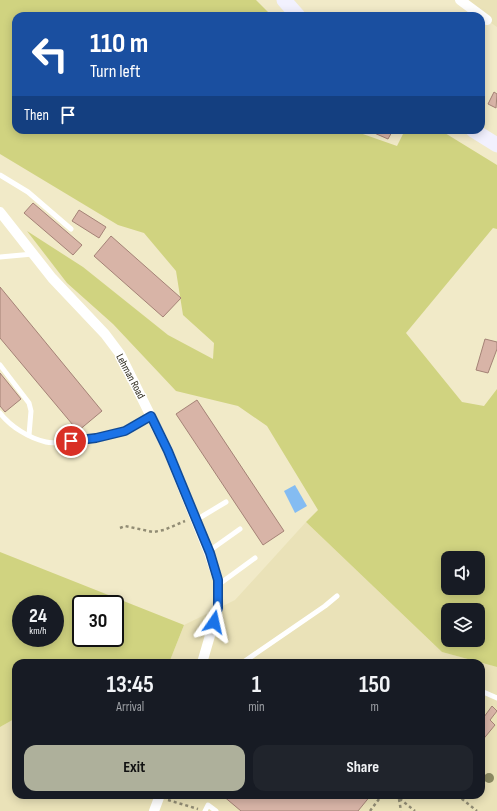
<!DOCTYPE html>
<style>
body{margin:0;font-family:"Sofia Sans Condensed",sans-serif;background:#20242c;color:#f1f3f6;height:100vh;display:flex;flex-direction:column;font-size:15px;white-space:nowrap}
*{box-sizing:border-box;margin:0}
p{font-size:13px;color:#9ea1a6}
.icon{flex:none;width:22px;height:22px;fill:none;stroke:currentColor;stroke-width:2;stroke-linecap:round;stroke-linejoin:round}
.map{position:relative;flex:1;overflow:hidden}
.panel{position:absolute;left:12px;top:659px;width:473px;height:140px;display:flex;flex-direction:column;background:#171b24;border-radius:12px;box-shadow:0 2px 10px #0003}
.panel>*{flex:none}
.banner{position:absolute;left:12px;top:12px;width:473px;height:122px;border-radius:12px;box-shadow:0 2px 10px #0003;background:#1a4fa0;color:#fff;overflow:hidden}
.fabs{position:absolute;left:441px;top:551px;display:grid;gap:8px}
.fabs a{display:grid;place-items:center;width:44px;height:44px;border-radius:8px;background:#171b24;box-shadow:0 2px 10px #0003;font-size:20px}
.speed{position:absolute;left:12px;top:595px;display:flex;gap:8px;font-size:20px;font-weight:700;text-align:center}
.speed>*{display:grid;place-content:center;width:52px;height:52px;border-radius:50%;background:#171b24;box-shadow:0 2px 10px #0003;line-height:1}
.speed small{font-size:10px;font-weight:400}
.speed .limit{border:2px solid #111;border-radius:6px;background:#fff;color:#111}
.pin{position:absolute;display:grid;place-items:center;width:34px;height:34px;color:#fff;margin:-17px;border:2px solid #fff;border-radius:50%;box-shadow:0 1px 4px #0007}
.me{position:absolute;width:44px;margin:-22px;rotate:11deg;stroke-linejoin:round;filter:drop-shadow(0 0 3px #0008)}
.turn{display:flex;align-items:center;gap:14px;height:84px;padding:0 12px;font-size:18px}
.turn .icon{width:52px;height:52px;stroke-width:2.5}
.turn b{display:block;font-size:28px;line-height:34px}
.then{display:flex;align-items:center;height:38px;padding:0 12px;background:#0003;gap:8px;font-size:15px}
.eta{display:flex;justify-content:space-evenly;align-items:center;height:68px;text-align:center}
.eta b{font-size:24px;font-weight:700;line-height:28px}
.primary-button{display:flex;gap:8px;margin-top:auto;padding:8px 12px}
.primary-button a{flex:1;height:46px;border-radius:12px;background:#aeb09b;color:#111;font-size:16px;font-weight:700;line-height:46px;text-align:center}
.primary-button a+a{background:#20242c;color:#f1f3f6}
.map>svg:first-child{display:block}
</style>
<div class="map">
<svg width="497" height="811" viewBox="0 0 497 811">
<rect width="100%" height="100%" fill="#f1eac8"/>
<g fill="#eae2b8">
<polygon points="460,0 497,0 497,27 487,20"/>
<polygon points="306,522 442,652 497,667 497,811 0,811 0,727 16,718 16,795 481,795 481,663 169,663 184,625 235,600"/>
</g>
<g fill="#d0d380" fill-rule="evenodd">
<path d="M0 0H256L272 16H16V130H358L360 133 397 146 405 130H440L497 165V229L493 228 406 333 462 402 484 406 497 389V667L442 652 306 522 318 510 267 426 238 406 176 391 113 324 67 283 27 231 83 267 168 335 213 359 214 343 183 315 176 271 144 233 118 225 0 154ZM448 558H478V588H448ZM448 610H478V640H448Z"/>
<path d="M0 552 184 625 169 663H16V718L0 727ZM21 604H55V638H21ZM81 604H115V638H81Z"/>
</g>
<polygon fill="#84bcf2" points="295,485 307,506 295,513 284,491"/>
<g fill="#d8b4a7" stroke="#a48276">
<polygon points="494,92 497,94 496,108 488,104"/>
<polygon points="373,130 393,130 388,139 372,132"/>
<polygon points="33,203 82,245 73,255 24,213"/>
<polygon points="79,210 106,227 99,238 72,221"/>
<polygon points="111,236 181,298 163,317 94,256"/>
<polygon points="0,287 102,411 78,431 0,338"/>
<polygon points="485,339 497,342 497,349 488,373 476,370"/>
<polygon points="0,373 21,399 5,412 0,406"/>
<polygon points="197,400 284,531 263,545 176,414"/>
<polygon points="492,706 497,711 490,720 495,725 481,742 481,714 484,717"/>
<polygon points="222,795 371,795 358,811 241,811"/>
</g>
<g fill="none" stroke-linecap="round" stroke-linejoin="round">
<g stroke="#918c74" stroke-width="2.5" stroke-dasharray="3 3" stroke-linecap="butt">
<polyline points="120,528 125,526 153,532 164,530 185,521"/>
<polyline points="395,795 415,811"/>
<polyline points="457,795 477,811"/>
<polyline points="399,799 401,811"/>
<polyline points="168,800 198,809"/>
<polyline points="370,811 382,795"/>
</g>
<g stroke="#fff" stroke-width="5">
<polyline points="0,175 28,192 71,229"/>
<polyline points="0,257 33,254"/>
<polyline points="0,365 29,403 31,411 29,435"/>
<path d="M0 413C11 427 29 438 46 442 57 445 113 436 125 431 134 428 143 421 151 416"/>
<polyline points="196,520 226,502"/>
<polyline points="209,551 240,529"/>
<polyline points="218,585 255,558"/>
<polyline points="242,663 325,606 337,596"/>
<polyline points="481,691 497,698"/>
<polyline points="205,811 208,805 216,811"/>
</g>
<g stroke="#fff" stroke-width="10">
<polyline points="460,0 487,20"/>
<polyline points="0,212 52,278 105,334 120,354 168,451 209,553 218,580 218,608 202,663"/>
<polyline points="154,811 160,795"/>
</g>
<g stroke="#f2f1fe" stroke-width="15">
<polyline points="284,0 298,16"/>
<polyline points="473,130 497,145"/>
</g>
</g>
<circle fill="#8c8a63" cx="489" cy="778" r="5"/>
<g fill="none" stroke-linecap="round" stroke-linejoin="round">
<g stroke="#114b97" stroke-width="10">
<polyline id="route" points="71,441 96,438 125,431 151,416 168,451 210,553 218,580 218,608 214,622"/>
</g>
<use href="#route" stroke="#1a73e8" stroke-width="7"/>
</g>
<g text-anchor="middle" stroke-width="3" stroke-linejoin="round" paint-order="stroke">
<g font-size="11" fill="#2e2b1e" stroke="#fff">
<text transform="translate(131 376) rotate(62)" y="4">Lehman Road</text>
</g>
</g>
</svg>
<div class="fabs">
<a><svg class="icon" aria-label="sound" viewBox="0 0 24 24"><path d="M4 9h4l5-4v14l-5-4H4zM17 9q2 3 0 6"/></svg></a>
<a><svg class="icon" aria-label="layers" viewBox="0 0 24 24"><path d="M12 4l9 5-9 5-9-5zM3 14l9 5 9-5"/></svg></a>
</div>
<div class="speed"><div>24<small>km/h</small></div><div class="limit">30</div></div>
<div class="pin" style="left:71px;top:441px;background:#d93025"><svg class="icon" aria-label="arrive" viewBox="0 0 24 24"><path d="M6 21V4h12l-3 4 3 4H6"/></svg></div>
<svg class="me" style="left:214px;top:622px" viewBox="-20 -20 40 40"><path d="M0-17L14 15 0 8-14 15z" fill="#1a73e8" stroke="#fff" stroke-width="4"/></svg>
<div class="banner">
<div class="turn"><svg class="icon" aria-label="left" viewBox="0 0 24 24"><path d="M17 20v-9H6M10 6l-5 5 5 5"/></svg><div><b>110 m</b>Turn left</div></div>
<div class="then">Then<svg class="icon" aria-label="arrive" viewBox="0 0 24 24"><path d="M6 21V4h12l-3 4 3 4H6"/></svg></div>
</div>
<section class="panel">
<div class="eta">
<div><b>13:45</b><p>Arrival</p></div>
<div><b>1</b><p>min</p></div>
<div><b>150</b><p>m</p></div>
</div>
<div class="primary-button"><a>Exit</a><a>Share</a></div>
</section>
</div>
